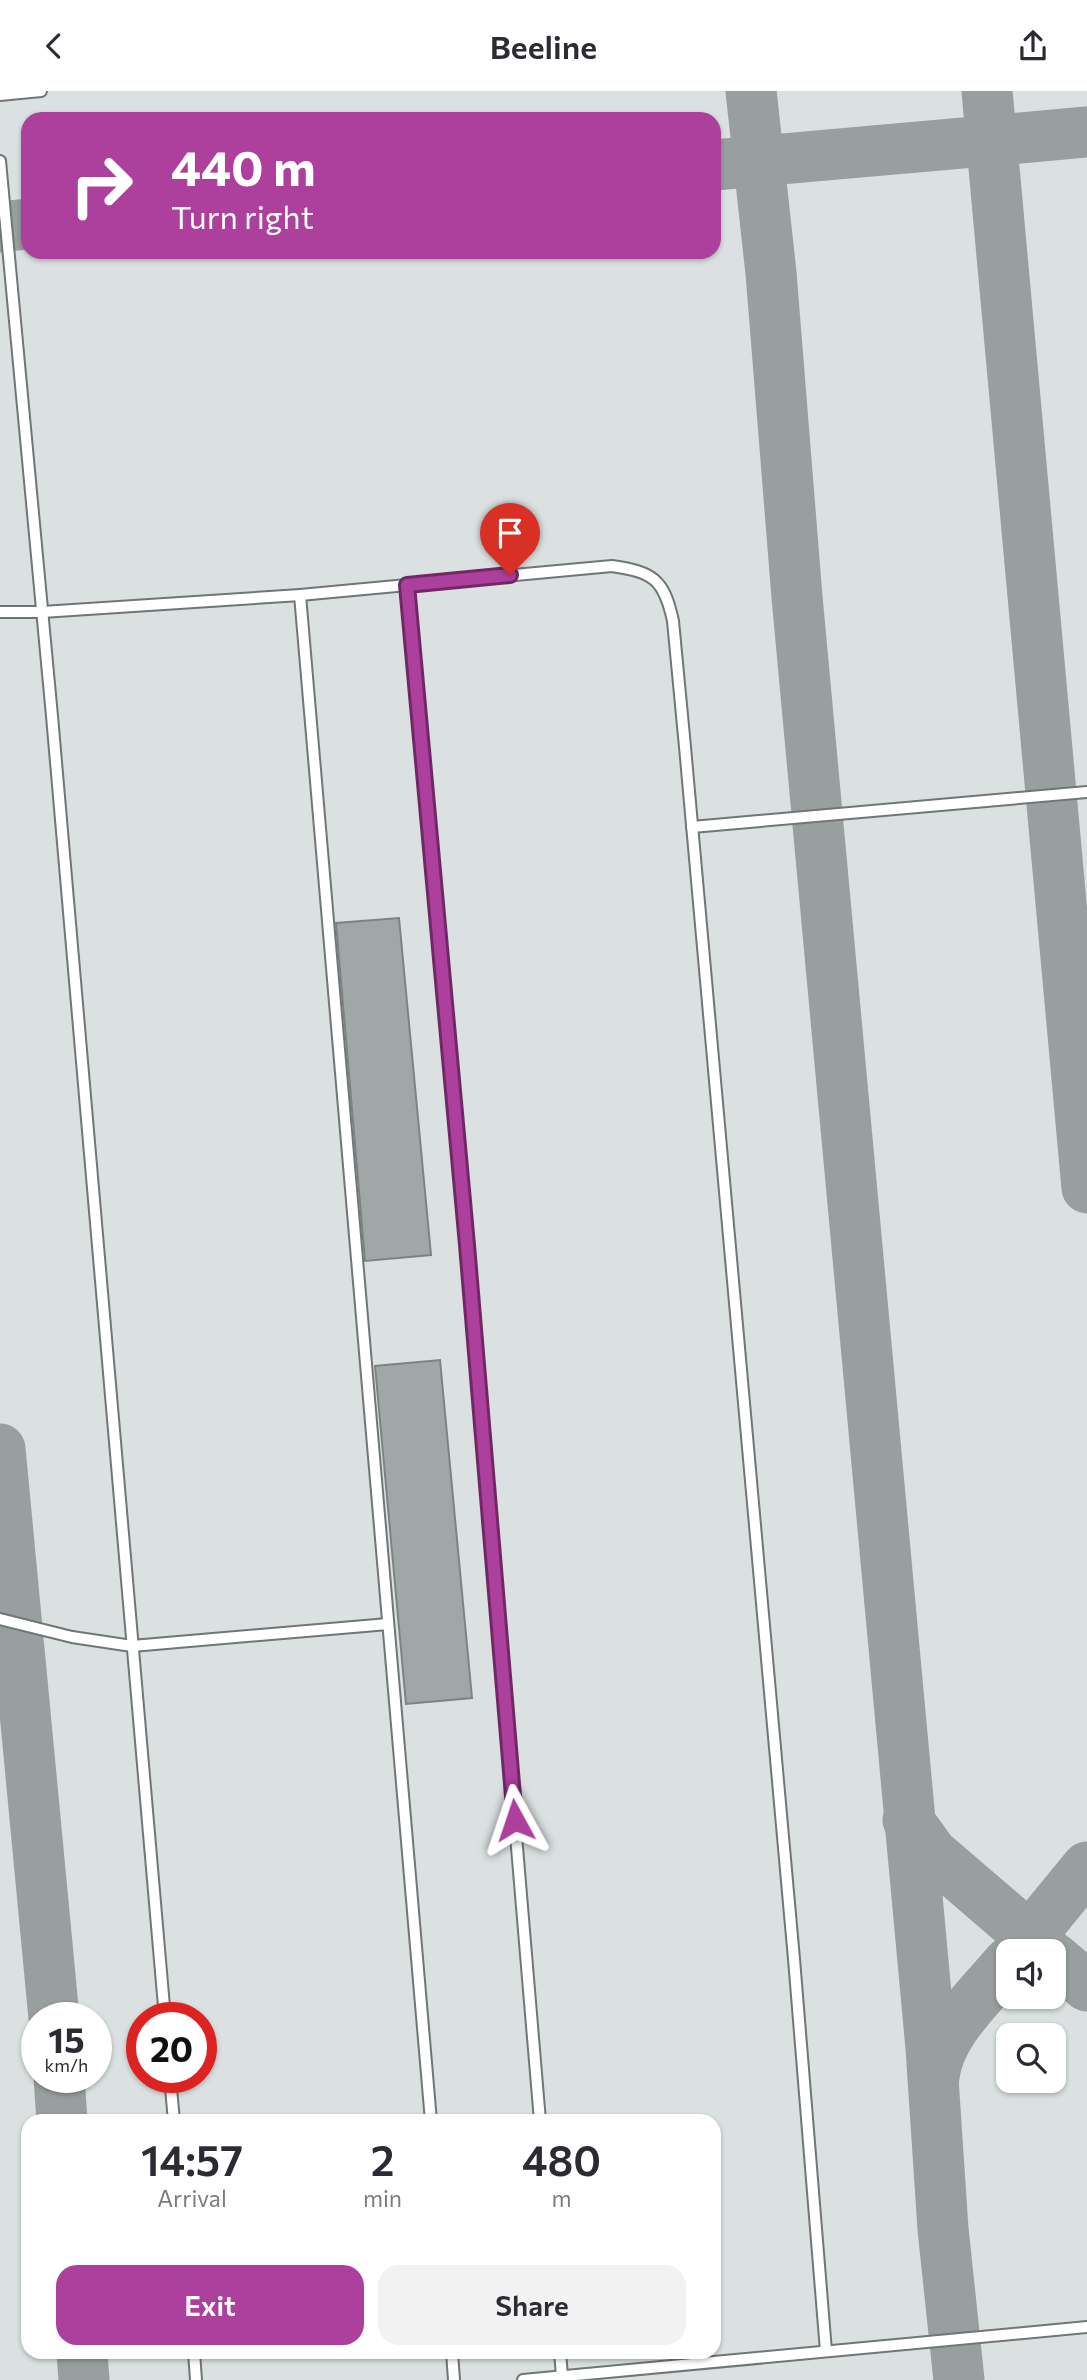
<!DOCTYPE html>
<style>
body{margin:0;font-family:Commissioner,sans-serif;background:#f2f2f3;color:#2b2b33;height:100vh;display:flex;flex-direction:column;font-size:26px;white-space:nowrap}
*{box-sizing:border-box;margin:0}
p{font-size:23px;color:#7c7c81}
.icon{flex:none;width:38px;height:38px;fill:none;stroke:currentColor;stroke-width:2;stroke-linecap:round;stroke-linejoin:round}
.map{position:relative;flex:1;overflow:hidden}
.panel{position:absolute;left:21px;top:2023px;width:700px;height:245px;display:flex;flex-direction:column;background:#fff;border-radius:21px;box-shadow:0 2px 5px #0004}
.panel>*{flex:none}
.hud{position:absolute;left:21px;top:21px;width:700px;height:147px;border-radius:21px;box-shadow:0 2px 5px #0004;background:#ad3f9d;color:#fff;overflow:hidden}
.tools{position:absolute;left:996px;top:1848px;display:grid;gap:14px}
.tools a{display:grid;place-items:center;width:70px;height:70px;border-radius:14px;background:#fff;box-shadow:0 2px 5px #0004;font-size:35px}
.speed{position:absolute;left:21px;top:1911px;display:flex;gap:14px;font-size:35px;font-weight:700;text-align:center}
.speed>*{display:grid;place-content:center;width:91px;height:91px;border-radius:50%;background:#fff;box-shadow:0 2px 5px #0004;line-height:1}
.speed small{font-size:18px;font-weight:400}
.speed .limit{border:10px solid #d22;background:#fff;color:#111}
.pin{position:absolute;display:grid;place-items:center;width:60px;height:60px;color:#fff;margin:-72px -30px;border-radius:50% 50% 50% 0;rotate:-45deg;box-shadow:0 0 7px #0007}
.pin .icon{rotate:45deg}
.me{position:absolute;width:77px;margin:-38px;rotate:355deg;stroke-linejoin:round;filter:drop-shadow(0 0 5px #0008)}
.turn{display:flex;align-items:center;gap:24px;height:147px;padding:0 35px;font-size:32px}
.turn .icon{width:91px;height:91px;stroke-width:2.5}
.turn b{display:block;font-size:49px;line-height:60px}
.eta{display:flex;justify-content:space-evenly;align-items:center;height:119px;text-align:center}
.eta b{font-size:42px;font-weight:600;line-height:49px}
.cta{display:flex;gap:14px;margin-top:auto;padding:14px 35px}
.cta a{flex:1;height:80px;border-radius:21px;background:#ad3f9d;color:#fff;font-size:28px;font-weight:600;line-height:80px;text-align:center}
.cta a+a{background:#f2f2f3;color:#2b2b33}
header{display:flex;justify-content:space-between;align-items:center;height:91px;padding:0 35px;background:#fff;font-size:32px;font-weight:600}
.map>svg:first-child{display:block}
</style>
<header><svg class="icon" aria-label="back" viewBox="0 0 24 24"><path d="M15 5l-7 7 7 7"/></svg>Beeline<svg class="icon" aria-label="share" viewBox="0 0 24 24"><path d="M12 15V3M7 8l5-5 5 5M5 13v7h14v-7"/></svg></header>
<div class="map">
<svg width="1087" height="2289" viewBox="0 0 1087 2289">
<rect width="100%" height="100%" fill="#dbe1e1"/>
<g fill="none" stroke-linecap="round" stroke-linejoin="round">
<g stroke="#999e9e" stroke-width="51">
<polyline points="751,0 771,182 797,506 931,1957 943,2138 959,2289"/>
<polyline points="987,0 1087,1097"/>
<polyline points="714,74 1087,41"/>
<polyline points="0,136 28,133"/>
<polyline points="0,1358 54,1927"/>
<polyline points="908,1729 932,1762 1046,1860"/>
<polyline points="1018,1860 1087,1776"/>
<polyline points="1054,1867 1087,1895"/>
<polyline points="59,1986 62,2030"/>
<path d="M934 1986C939 1941 980 1906 1008 1872"/>
<polyline points="82,2261 84,2289"/>
</g>
</g>
<g fill="#a1a7a7" stroke="#7d8383" stroke-width="2">
<polygon points="399,827 431,1164 365,1170 336,832"/>
<polygon points="440,1269 472,1607 406,1613 375,1275"/>
</g>
<g fill="none" stroke-linecap="round" stroke-linejoin="round">
<g stroke="#707575" stroke-width="14">
<g id="service">
<polyline points="0,4 41,0"/>
<polyline points="0,70 52,625 165,1927"/>
<path d="M407 494 612 475C653 481 664 488 673 530L685 656 794 1868 826 2260"/>
<polyline points="300,504 431,2030"/>
<polyline points="0,521 42,521 300,504 407,494 471,1209 540,2030"/>
<polyline points="692,736 1087,701"/>
<polyline points="0,1528 72,1546 132,1555 388,1533"/>
<polyline points="170,1986 174,2030"/>
<polyline points="194,2261 196,2289"/>
<polyline points="452,2261 454,2289"/>
<polyline points="560,2261 562,2285"/>
<polyline points="523,2289 1087,2236"/>
</g>
</g>
<use href="#service" stroke="#fff" stroke-width="10"/>
</g>
<g fill="none" stroke-linecap="round" stroke-linejoin="round">
<g stroke="#702966" stroke-width="18">
<polyline id="route" points="510,484 407,494 467,1154 515,1729"/>
</g>
<use href="#route" stroke="#ad3f9d" stroke-width="12"/>
</g>
</svg>
<div class="tools">
<a><svg class="icon" aria-label="sound" viewBox="0 0 24 24"><path d="M4 9h4l5-4v14l-5-4H4zM17 9q2 3 0 6"/></svg></a>
<a><svg class="icon" aria-label="search" viewBox="0 0 24 24"><circle cx="10" cy="10" r="6"/><path d="M15 15l6 6"/></svg></a>
</div>
<div class="speed"><div>15<small>km/h</small></div><div class="limit">20</div></div>
<div class="pin" style="left:510px;top:484px;background:#d93025"><svg class="icon" aria-label="arrive" viewBox="0 0 24 24"><path d="M6 21V4h12l-3 4 3 4H6"/></svg></div>
<svg class="me" style="left:515px;top:1729px" viewBox="-20 -20 40 40"><path d="M0-17L14 15 0 8-14 15z" fill="#ad3f9d" stroke="#fff" stroke-width="4"/></svg>
<div class="hud">
<div class="turn"><svg class="icon" aria-label="right" viewBox="0 0 24 24"><path d="M7 20v-9h11M14 6l5 5-5 5"/></svg><div><b>440 m</b>Turn right</div></div>
</div>
<section class="panel">
<div class="eta">
<div><b>14:57</b><p>Arrival</p></div>
<div><b>2</b><p>min</p></div>
<div><b>480</b><p>m</p></div>
</div>
<div class="cta"><a>Exit</a><a>Share</a></div>
</section>
</div>
